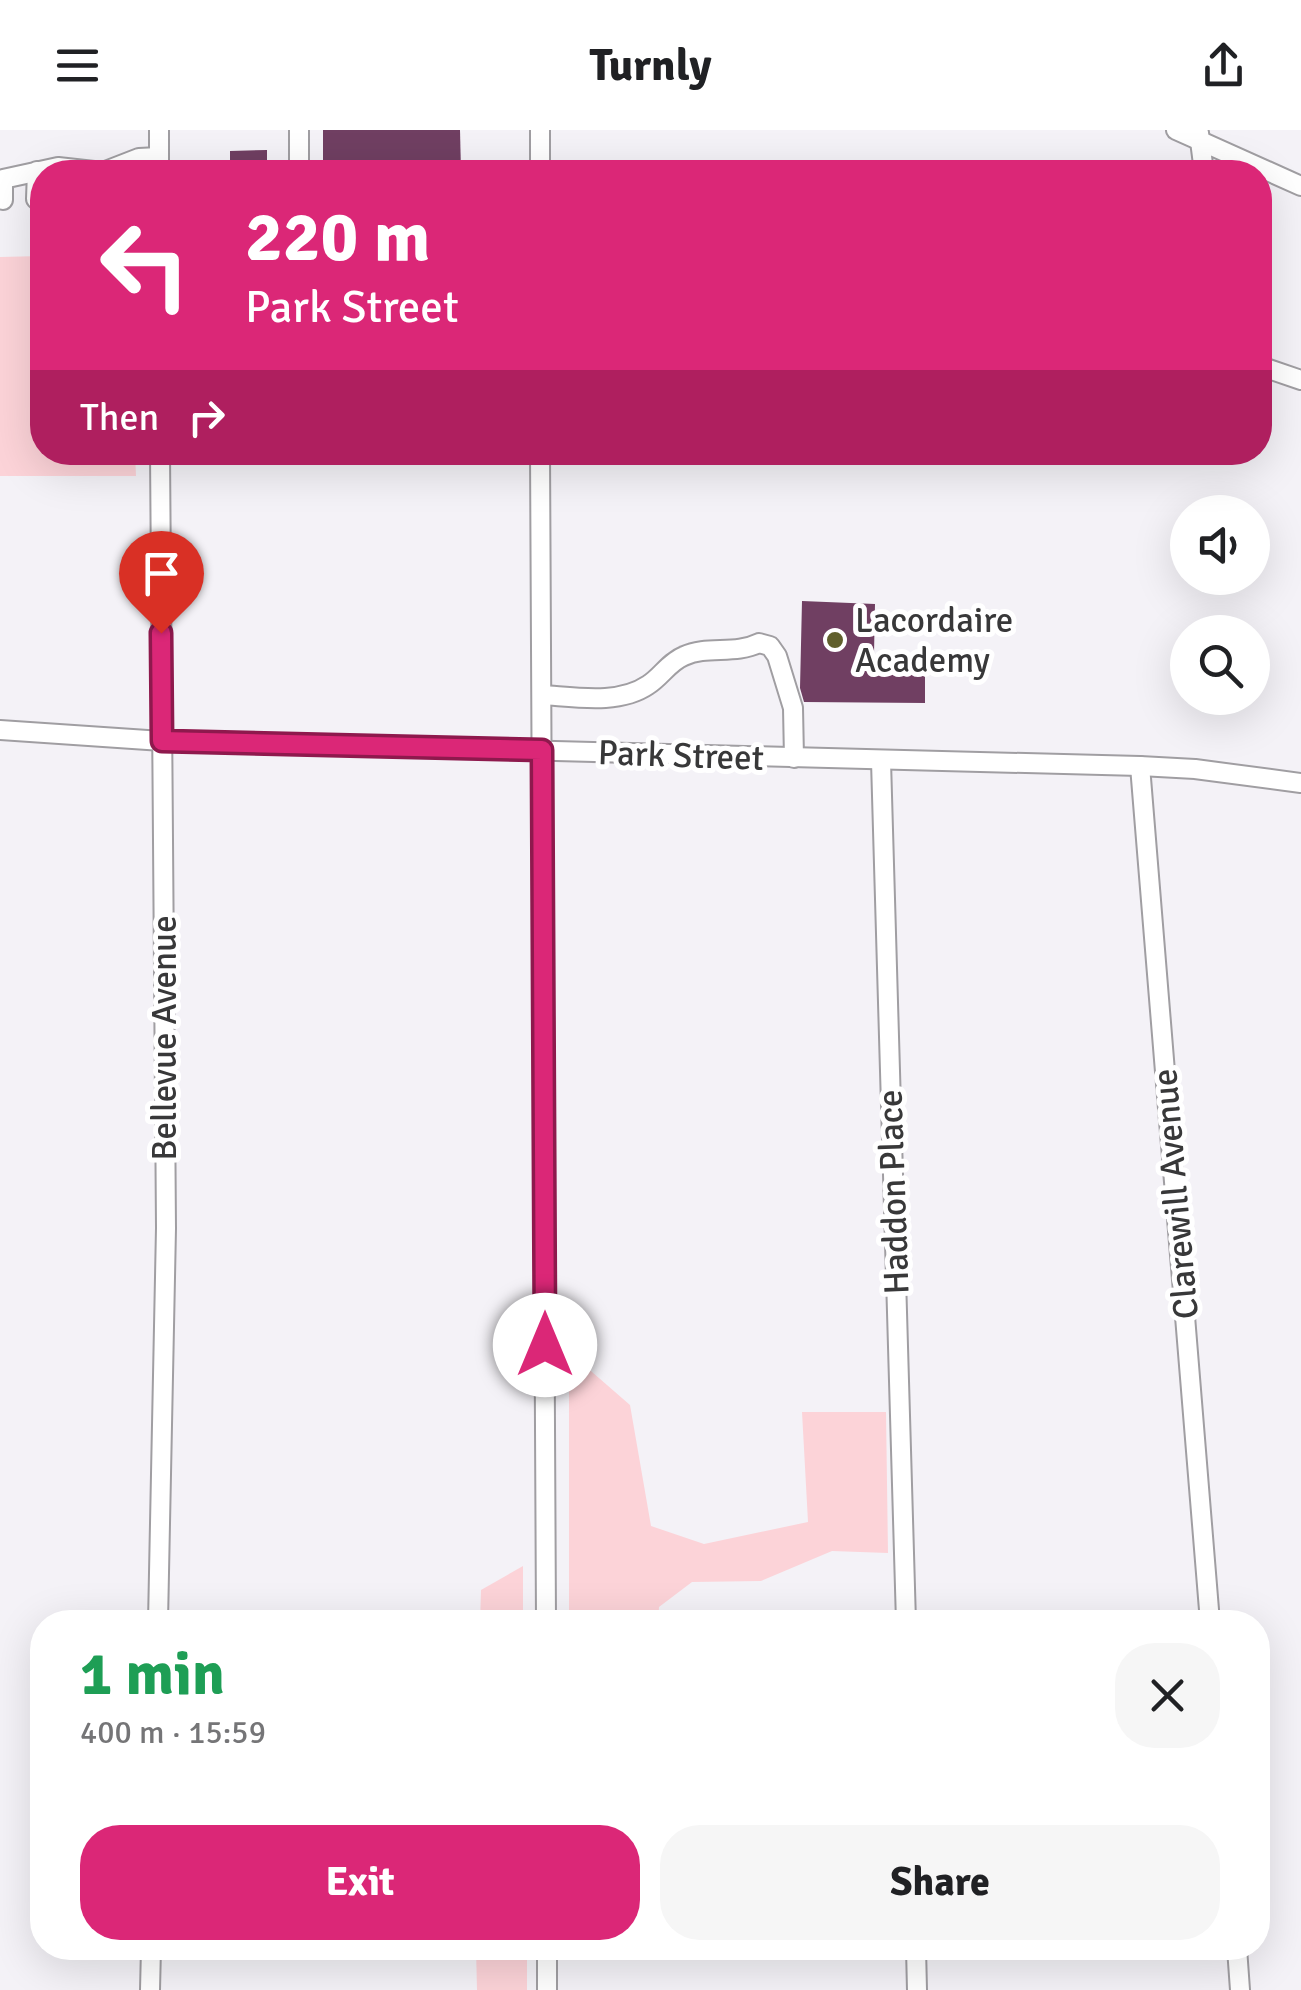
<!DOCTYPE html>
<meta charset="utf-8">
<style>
body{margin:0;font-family:Signika,sans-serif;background:#f6f6f6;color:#202124;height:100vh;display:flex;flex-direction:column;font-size:38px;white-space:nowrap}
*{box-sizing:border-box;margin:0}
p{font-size:32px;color:#757577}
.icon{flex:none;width:55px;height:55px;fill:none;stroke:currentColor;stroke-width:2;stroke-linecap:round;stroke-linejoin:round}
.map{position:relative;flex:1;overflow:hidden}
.side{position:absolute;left:30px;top:1480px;width:1240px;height:350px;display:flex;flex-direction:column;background:#fff;border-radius:40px;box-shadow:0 10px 40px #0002}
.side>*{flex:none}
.banner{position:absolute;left:30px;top:30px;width:1242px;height:305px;border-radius:40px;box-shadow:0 10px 40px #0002;background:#db2777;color:#fff;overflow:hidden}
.buttons{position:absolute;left:1170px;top:365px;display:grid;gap:20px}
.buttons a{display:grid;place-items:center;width:100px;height:100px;border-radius:50%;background:#fff;box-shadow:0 10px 40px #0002;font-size:50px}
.pin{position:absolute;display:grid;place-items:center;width:85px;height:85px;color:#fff;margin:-102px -42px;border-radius:50% 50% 50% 0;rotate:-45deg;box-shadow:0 0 10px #0007}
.pin .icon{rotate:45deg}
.me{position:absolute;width:110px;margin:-55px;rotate:0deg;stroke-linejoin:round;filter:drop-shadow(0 0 8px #0008)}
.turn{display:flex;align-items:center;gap:35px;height:210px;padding:0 50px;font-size:45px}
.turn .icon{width:130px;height:130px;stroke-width:2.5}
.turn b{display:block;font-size:70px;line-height:85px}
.then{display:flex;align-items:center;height:95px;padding:0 50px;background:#0003;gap:20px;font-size:38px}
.round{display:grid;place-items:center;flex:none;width:105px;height:105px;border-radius:40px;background:#f6f6f6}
.head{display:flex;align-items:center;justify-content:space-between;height:170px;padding:0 50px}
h1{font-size:60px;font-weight:700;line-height:75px;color:#1e9e55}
.primary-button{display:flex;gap:20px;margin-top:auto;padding:20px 50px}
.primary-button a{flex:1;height:115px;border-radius:40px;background:#db2777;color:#fff;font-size:40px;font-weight:700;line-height:115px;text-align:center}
.primary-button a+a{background:#f6f6f6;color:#202124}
header{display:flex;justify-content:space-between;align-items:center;height:130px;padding:0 50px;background:#fff;font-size:45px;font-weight:700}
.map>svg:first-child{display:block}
</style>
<header><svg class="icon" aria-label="menu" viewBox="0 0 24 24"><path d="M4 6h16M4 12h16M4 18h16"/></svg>Turnly<svg class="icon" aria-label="share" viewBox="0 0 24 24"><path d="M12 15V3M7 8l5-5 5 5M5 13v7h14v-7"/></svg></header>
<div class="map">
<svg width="1301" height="1860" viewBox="0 0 1301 1860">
<rect width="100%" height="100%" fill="#f4f2f7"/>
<g fill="#fcd3d8">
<polygon points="42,126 42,322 135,323 136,346 0,346 0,127"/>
<polygon points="569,1222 630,1275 651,1396 704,1414 808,1392 802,1282 886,1282 888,1423 832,1421 761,1451 692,1452 659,1477 658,1492 569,1492"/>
<polygon points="523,1436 523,1492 480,1492 481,1460"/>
<polygon points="476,1818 527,1818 527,1860 477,1860"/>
</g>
<g fill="#703f62">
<polygon points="323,0 460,0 461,42 323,42"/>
<polygon points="267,20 267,42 230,42 230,21"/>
<polygon points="802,471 875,474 874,524 925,523 925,573 804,572 800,558"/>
</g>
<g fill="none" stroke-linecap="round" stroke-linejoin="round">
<g stroke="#a09ea2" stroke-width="22">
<g id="minor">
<polyline points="159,0 159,42"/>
<polyline points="1176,0 1301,56"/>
<polyline points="1199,3 1204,42"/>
<polyline points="299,42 299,0"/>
<polyline points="540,42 540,0"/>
<polyline points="36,69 37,41"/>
<polyline points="3,70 3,49 58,37 103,42 139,28 159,27"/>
<polyline points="1260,236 1301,250"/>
<polyline points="540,322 546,1492"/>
<path d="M542 565C575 567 619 575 648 555 661 547 669 532 684 526 707 515 735 525 759 513L770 516 777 526 793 578 794 628"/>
<polyline points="0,600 162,611 1140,636 1195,639 1301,653"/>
<polyline points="881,631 906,1492"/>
<polyline points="1140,636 1210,1492"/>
<polyline points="158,1492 166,1098 160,322"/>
<polyline points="547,1818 547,1860"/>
<polyline points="916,1818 917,1860"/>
<polyline points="1237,1818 1240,1860"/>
<polyline points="150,1860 151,1818"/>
</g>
</g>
<use href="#minor" stroke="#fff" stroke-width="18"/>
</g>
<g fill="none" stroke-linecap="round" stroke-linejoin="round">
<g stroke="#8e194d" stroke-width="25">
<polyline id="route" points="161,503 162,611 542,620 545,1215"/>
</g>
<use href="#route" stroke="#db2777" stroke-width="18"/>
</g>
<circle fill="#605f2c" stroke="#fff" stroke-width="4" cx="835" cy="510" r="10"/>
<g text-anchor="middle" stroke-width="10" stroke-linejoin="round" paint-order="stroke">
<g font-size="35" fill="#383839" stroke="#fff" text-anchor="start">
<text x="855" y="502">Lacordaire<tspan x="855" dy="40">Academy</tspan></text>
</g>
<g font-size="35" fill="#383839" stroke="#fff">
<text transform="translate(681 625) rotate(2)" y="12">Park Street</text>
<text transform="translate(164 908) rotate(-90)" y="12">Bellevue Avenue</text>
<text transform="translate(893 1062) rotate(-92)" y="12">Haddon Place</text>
<text transform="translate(1175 1064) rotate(-95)" y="12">Clarewill Avenue</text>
</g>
</g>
</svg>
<div class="buttons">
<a><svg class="icon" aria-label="sound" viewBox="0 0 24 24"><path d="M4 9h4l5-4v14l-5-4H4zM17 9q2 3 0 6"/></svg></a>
<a><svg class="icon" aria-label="search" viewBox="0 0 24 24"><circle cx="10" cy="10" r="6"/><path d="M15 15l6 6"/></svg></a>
</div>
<div class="pin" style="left:161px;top:503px;background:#d93025"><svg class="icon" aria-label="arrive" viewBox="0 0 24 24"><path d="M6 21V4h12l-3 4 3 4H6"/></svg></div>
<svg class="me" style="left:545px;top:1215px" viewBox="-20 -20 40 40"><circle r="19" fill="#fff"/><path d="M0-13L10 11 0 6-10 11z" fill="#db2777"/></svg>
<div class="banner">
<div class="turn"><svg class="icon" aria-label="left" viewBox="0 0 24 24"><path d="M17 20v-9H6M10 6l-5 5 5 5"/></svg><div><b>220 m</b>Park Street</div></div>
<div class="then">Then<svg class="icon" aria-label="right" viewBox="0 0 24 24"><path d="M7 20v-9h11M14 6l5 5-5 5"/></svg></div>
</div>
<section class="side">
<div class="head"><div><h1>1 min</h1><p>400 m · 15:59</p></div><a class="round"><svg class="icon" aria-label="close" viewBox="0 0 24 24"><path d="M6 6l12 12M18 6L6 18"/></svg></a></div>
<div class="primary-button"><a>Exit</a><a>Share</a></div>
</section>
</div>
